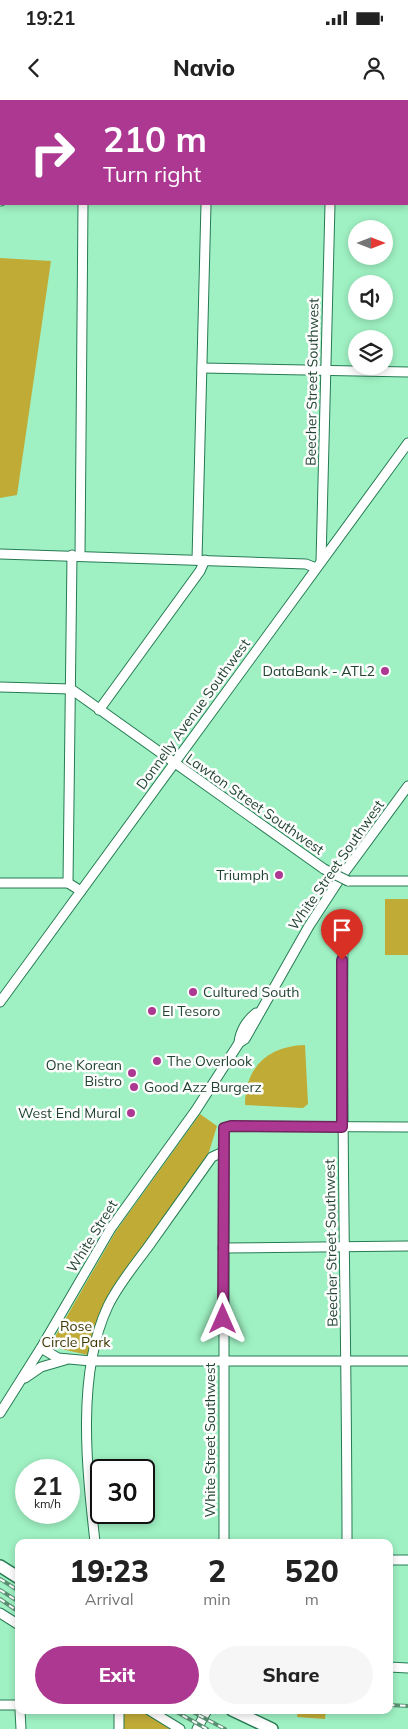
<!DOCTYPE html>
<style>
body{margin:0;font-family:Mulish,sans-serif;background:#f6f6f6;color:#222;height:100vh;display:flex;flex-direction:column;font-size:19px;white-space:nowrap}
*{box-sizing:border-box;margin:0}
p{font-size:16px;color:#767676}
.icon{flex:none;width:28px;height:28px;fill:none;stroke:currentColor;stroke-width:2;stroke-linecap:round;stroke-linejoin:round}
.map{position:relative;flex:1;overflow:hidden}
.drawer{position:absolute;left:15px;top:1439px;width:378px;height:175px;display:flex;flex-direction:column;background:#fff;border-radius:10px;box-shadow:0 2px 8px #0003}
.drawer>*{flex:none}
.top-card{position:absolute;left:0px;top:0px;width:409px;height:105px;box-shadow:0 2px 8px #0003;background:#ac3891;color:#fff;overflow:hidden}
.needle{width:32px;rotate:90deg}
.buttons{position:absolute;left:348px;top:120px;display:grid;gap:10px}
.buttons a{display:grid;place-items:center;width:45px;height:45px;border-radius:50%;background:#fff;box-shadow:0 2px 8px #0003;font-size:25px}
.speed{position:absolute;left:15px;top:1359px;display:flex;gap:10px;font-size:25px;font-weight:700;text-align:center}
.speed>*{display:grid;place-content:center;width:65px;height:65px;border-radius:50%;background:#fff;box-shadow:0 2px 8px #0003;line-height:1}
.speed small{font-size:12px;font-weight:400}
.speed .limit{border:2px solid #111;border-radius:8px;background:#fff;color:#111}
.pin{position:absolute;display:grid;place-items:center;width:42px;height:42px;color:#fff;margin:-51px -21px;border-radius:50% 50% 50% 0;rotate:-45deg;box-shadow:0 0 5px #0007}
.pin .icon{rotate:45deg}
.me{position:absolute;width:55px;margin:-28px;rotate:0deg;stroke-linejoin:round;filter:drop-shadow(0 0 4px #0008)}
.turn{display:flex;align-items:center;gap:18px;height:105px;padding:0 20px;font-size:22px}
.turn .icon{width:65px;height:65px;stroke-width:2.5}
.turn b{display:block;font-size:35px;line-height:42px}
.eta{display:flex;justify-content:space-evenly;align-items:center;height:85px;text-align:center}
.eta b{font-size:30px;font-weight:800;line-height:35px}
.action{display:flex;gap:10px;margin-top:auto;padding:10px 20px}
.action a{flex:1;height:58px;border-radius:30px;background:#ac3891;color:#fff;font-size:20px;font-weight:800;line-height:58px;text-align:center}
.action a+a{background:#f6f6f6;color:#222}
.status{display:flex;justify-content:space-between;align-items:center;height:35px;padding:0 25px;background:#fff;direction:ltr}
.status svg{height:14px;fill:currentColor}
header{display:flex;justify-content:space-between;align-items:center;height:65px;padding:0 20px;background:#fff;font-size:22px;font-weight:800}
.map>svg:first-child{display:block}
</style>
<div class="status"><b>19:21</b><svg viewBox="0 0 49 12"><path d="M0 12V9h3v3zM5 12V6h3v6zM10 12V3h3v9zM15 12V0h3v12zM26 1h20v11H26zM47 4h2v5h-2z"/></svg></div>
<header><svg class="icon" aria-label="back" viewBox="0 0 24 24"><path d="M15 5l-7 7 7 7"/></svg>Navio<svg class="icon" aria-label="person" viewBox="0 0 24 24"><circle cx="12" cy="8" r="4"/><path d="M4 21q1-7 8-7t8 7"/></svg></header>
<div class="map">
<svg width="408" height="1629" viewBox="0 0 408 1629">
<rect width="100%" height="100%" fill="#9ff1c3"/>
<g fill="#c0ab37">
<polygon points="0,158 51,161 17,395 0,398"/>
<rect x="385" y="799" width="23" height="56"/>
<path d="M305 945 308 1004 303 1008 245 1005C245 967 268 946 305 945Z"/>
<polygon points="200,1014 217,1026 208,1055 119,1180 88,1255 61,1249 55,1243 56,1235 116,1131"/>
<polygon points="119,1610 149,1610 180,1629 119,1629"/>
<polygon points="298,1610 326,1610 325,1619 297,1617"/>
</g>
<g fill="none" stroke-linecap="round" stroke-linejoin="round">
<g stroke="#267b53" stroke-width="11">
<g id="minor">
<polyline points="84,1 84,0"/>
<polyline points="209,1 209,0"/>
<polyline points="332,1 333,0"/>
<polyline points="0,101 1,101"/>
<polyline points="202,268 408,272"/>
<polyline points="0,454 306,464 316,468"/>
<polyline points="80,456 83,104"/>
<polyline points="197,460 206,104"/>
<polyline points="321,462 330,104"/>
<polyline points="0,587 71,589 324,769"/>
<polyline points="99,610 200,471 205,460"/>
<polyline points="348,781 408,781"/>
<polyline points="0,783 68,783 81,791"/>
<polyline points="68,783 72,455"/>
<path d="M343 843C341 1043 347 1243 347 1442"/>
<polyline points="0,902 408,343"/>
<path d="M239 943C240 931 247 920 256 913"/>
<polyline points="223,1148 408,1146"/>
<polyline points="41,1248 58,1258 91,1261 408,1261"/>
<polyline points="25,1278 41,1267 65,1260"/>
<polyline points="0,1313 41,1248 111,1128 196,1010 239,943 245,939 309,826 341,777 408,686"/>
<path d="M95 1442C87 1370 76 1274 108 1206 118 1185 134 1166 148 1147 169 1117 191 1087 212 1057L223 1052"/>
<polyline points="224,1442 224,1028 231,1026 408,1027"/>
<polyline points="389,1460 408,1460"/>
<polyline points="0,1513 19,1525"/>
<polyline points="389,1567 408,1568"/>
<polyline points="0,1605 19,1605"/>
<polyline points="20,1610 21,1629"/>
<polyline points="149,1610 180,1629"/>
<polyline points="119,1629 119,1610"/>
<polyline points="197,1629 207,1610"/>
</g>
</g>
<g stroke="#267b53" stroke-width="14">
<g id="major">
<polyline points="0,1466 19,1478"/>
<polyline points="232,1610 272,1629"/>
</g>
</g>
<use href="#minor" stroke="#fff" stroke-width="9"/>
<use href="#major" stroke="#fff" stroke-width="11"/>
<g stroke="#5a9173" stroke-width="4">
<g id="rail">
<polyline points="0,1479 19,1491"/>
<polyline points="0,1490 19,1502"/>
<polyline points="0,1499 19,1512"/>
<polyline points="389,1605 408,1606"/>
<polyline points="173,1610 207,1629"/>
<polyline points="189,1610 225,1629"/>
</g>
</g>
<use href="#rail" stroke="#fdfdfd" stroke-width="2" stroke-dasharray="5.5" stroke-linecap="butt"/>
<g stroke="#267b53" stroke-width="11" stroke-linecap="butt">
<polyline id="minor-bridge" points="324,769 348,781"/>
</g>
<use href="#minor-bridge" stroke="#fff" stroke-width="9"/>
</g>
<g fill="none" stroke-linecap="round" stroke-linejoin="round">
<g stroke="#70245e" stroke-width="12">
<polyline id="route" points="223,1219 224,1028 231,1026 342,1027 342,860"/>
</g>
<use href="#route" stroke="#ac3891" stroke-width="9"/>
</g>
<g fill="#ac3891" stroke="#fdfdfd" stroke-width="2">
<circle cx="385" cy="571" r="5"/>
<circle cx="279" cy="775" r="5"/>
<circle cx="193" cy="892" r="5"/>
<circle cx="152" cy="911" r="5"/>
<circle cx="157" cy="961" r="5"/>
<circle cx="132" cy="973" r="5"/>
<circle cx="134" cy="987" r="5"/>
<circle cx="131" cy="1013" r="5"/>
</g>
<g text-anchor="middle" stroke-width="5" stroke-linejoin="round" paint-order="stroke">
<g font-size="14" fill="#224432" stroke="#fdfdfd">
<text transform="translate(312 282) rotate(-89)" y="5">Beecher Street Southwest</text>
<text transform="translate(193 614) rotate(-54)" y="5">Donnelly Avenue Southwest</text>
<text transform="translate(255 704) rotate(35)" y="5">Lawton Street Southwest</text>
<text transform="translate(336 765) rotate(-55)" y="5">White Street Southwest</text>
<text transform="translate(92 1136) rotate(-58)" y="5">White Street</text>
<text transform="translate(331 1143) rotate(-91)" y="5">Beecher Street Southwest</text>
<text transform="translate(210 1340) rotate(-90)" y="5">White Street Southwest</text>
</g>
<g font-size="14" fill="#224432" stroke="#fdfdfd" text-anchor="end">
<text x="375" y="576">DataBank - ATL2</text>
<text x="269" y="780">Triumph</text>
<text x="203" y="897" text-anchor="start">Cultured South</text>
<text x="162" y="916" text-anchor="start">El Tesoro</text>
<text x="167" y="966" text-anchor="start">The Overlook</text>
<text x="122" y="970">One Korean<tspan x="122" dy="16">Bistro</tspan></text>
<text x="144" y="992" text-anchor="start">Good Azz Burgerz</text>
<text x="121" y="1018">West End Mural</text>
</g>
<g font-size="14" fill="#3e3602" stroke="#fdfdfd">
<text x="76" y="1231">Rose<tspan x="76" dy="16">Circle Park</tspan></text>
</g>
</g>
</svg>
<div class="buttons">
<a><svg class="needle" viewBox="-14 -14 28 28"><path d="M0-13l5 13h-10z" fill="#e53935"/><path d="M0 13l5-13h-10z" fill="#767676"/></svg></a>
<a><svg class="icon" aria-label="sound" viewBox="0 0 24 24"><path d="M4 9h4l5-4v14l-5-4H4zM17 9q2 3 0 6"/></svg></a>
<a><svg class="icon" aria-label="layers" viewBox="0 0 24 24"><path d="M12 4l9 5-9 5-9-5zM3 14l9 5 9-5"/></svg></a>
</div>
<div class="speed"><div>21<small>km/h</small></div><div class="limit">30</div></div>
<div class="pin" style="left:342px;top:860px;background:#d93025"><svg class="icon" aria-label="arrive" viewBox="0 0 24 24"><path d="M6 21V4h12l-3 4 3 4H6"/></svg></div>
<svg class="me" style="left:223px;top:1219px" viewBox="-20 -20 40 40"><path d="M0-17L14 15 0 8-14 15z" fill="#ac3891" stroke="#fff" stroke-width="4"/></svg>
<div class="top-card">
<div class="turn"><svg class="icon" aria-label="right" viewBox="0 0 24 24"><path d="M7 20v-9h11M14 6l5 5-5 5"/></svg><div><b>210 m</b>Turn right</div></div>
</div>
<section class="drawer">
<div class="eta">
<div><b>19:23</b><p>Arrival</p></div>
<div><b>2</b><p>min</p></div>
<div><b>520</b><p>m</p></div>
</div>
<div class="action"><a>Exit</a><a>Share</a></div>
</section>
</div>
